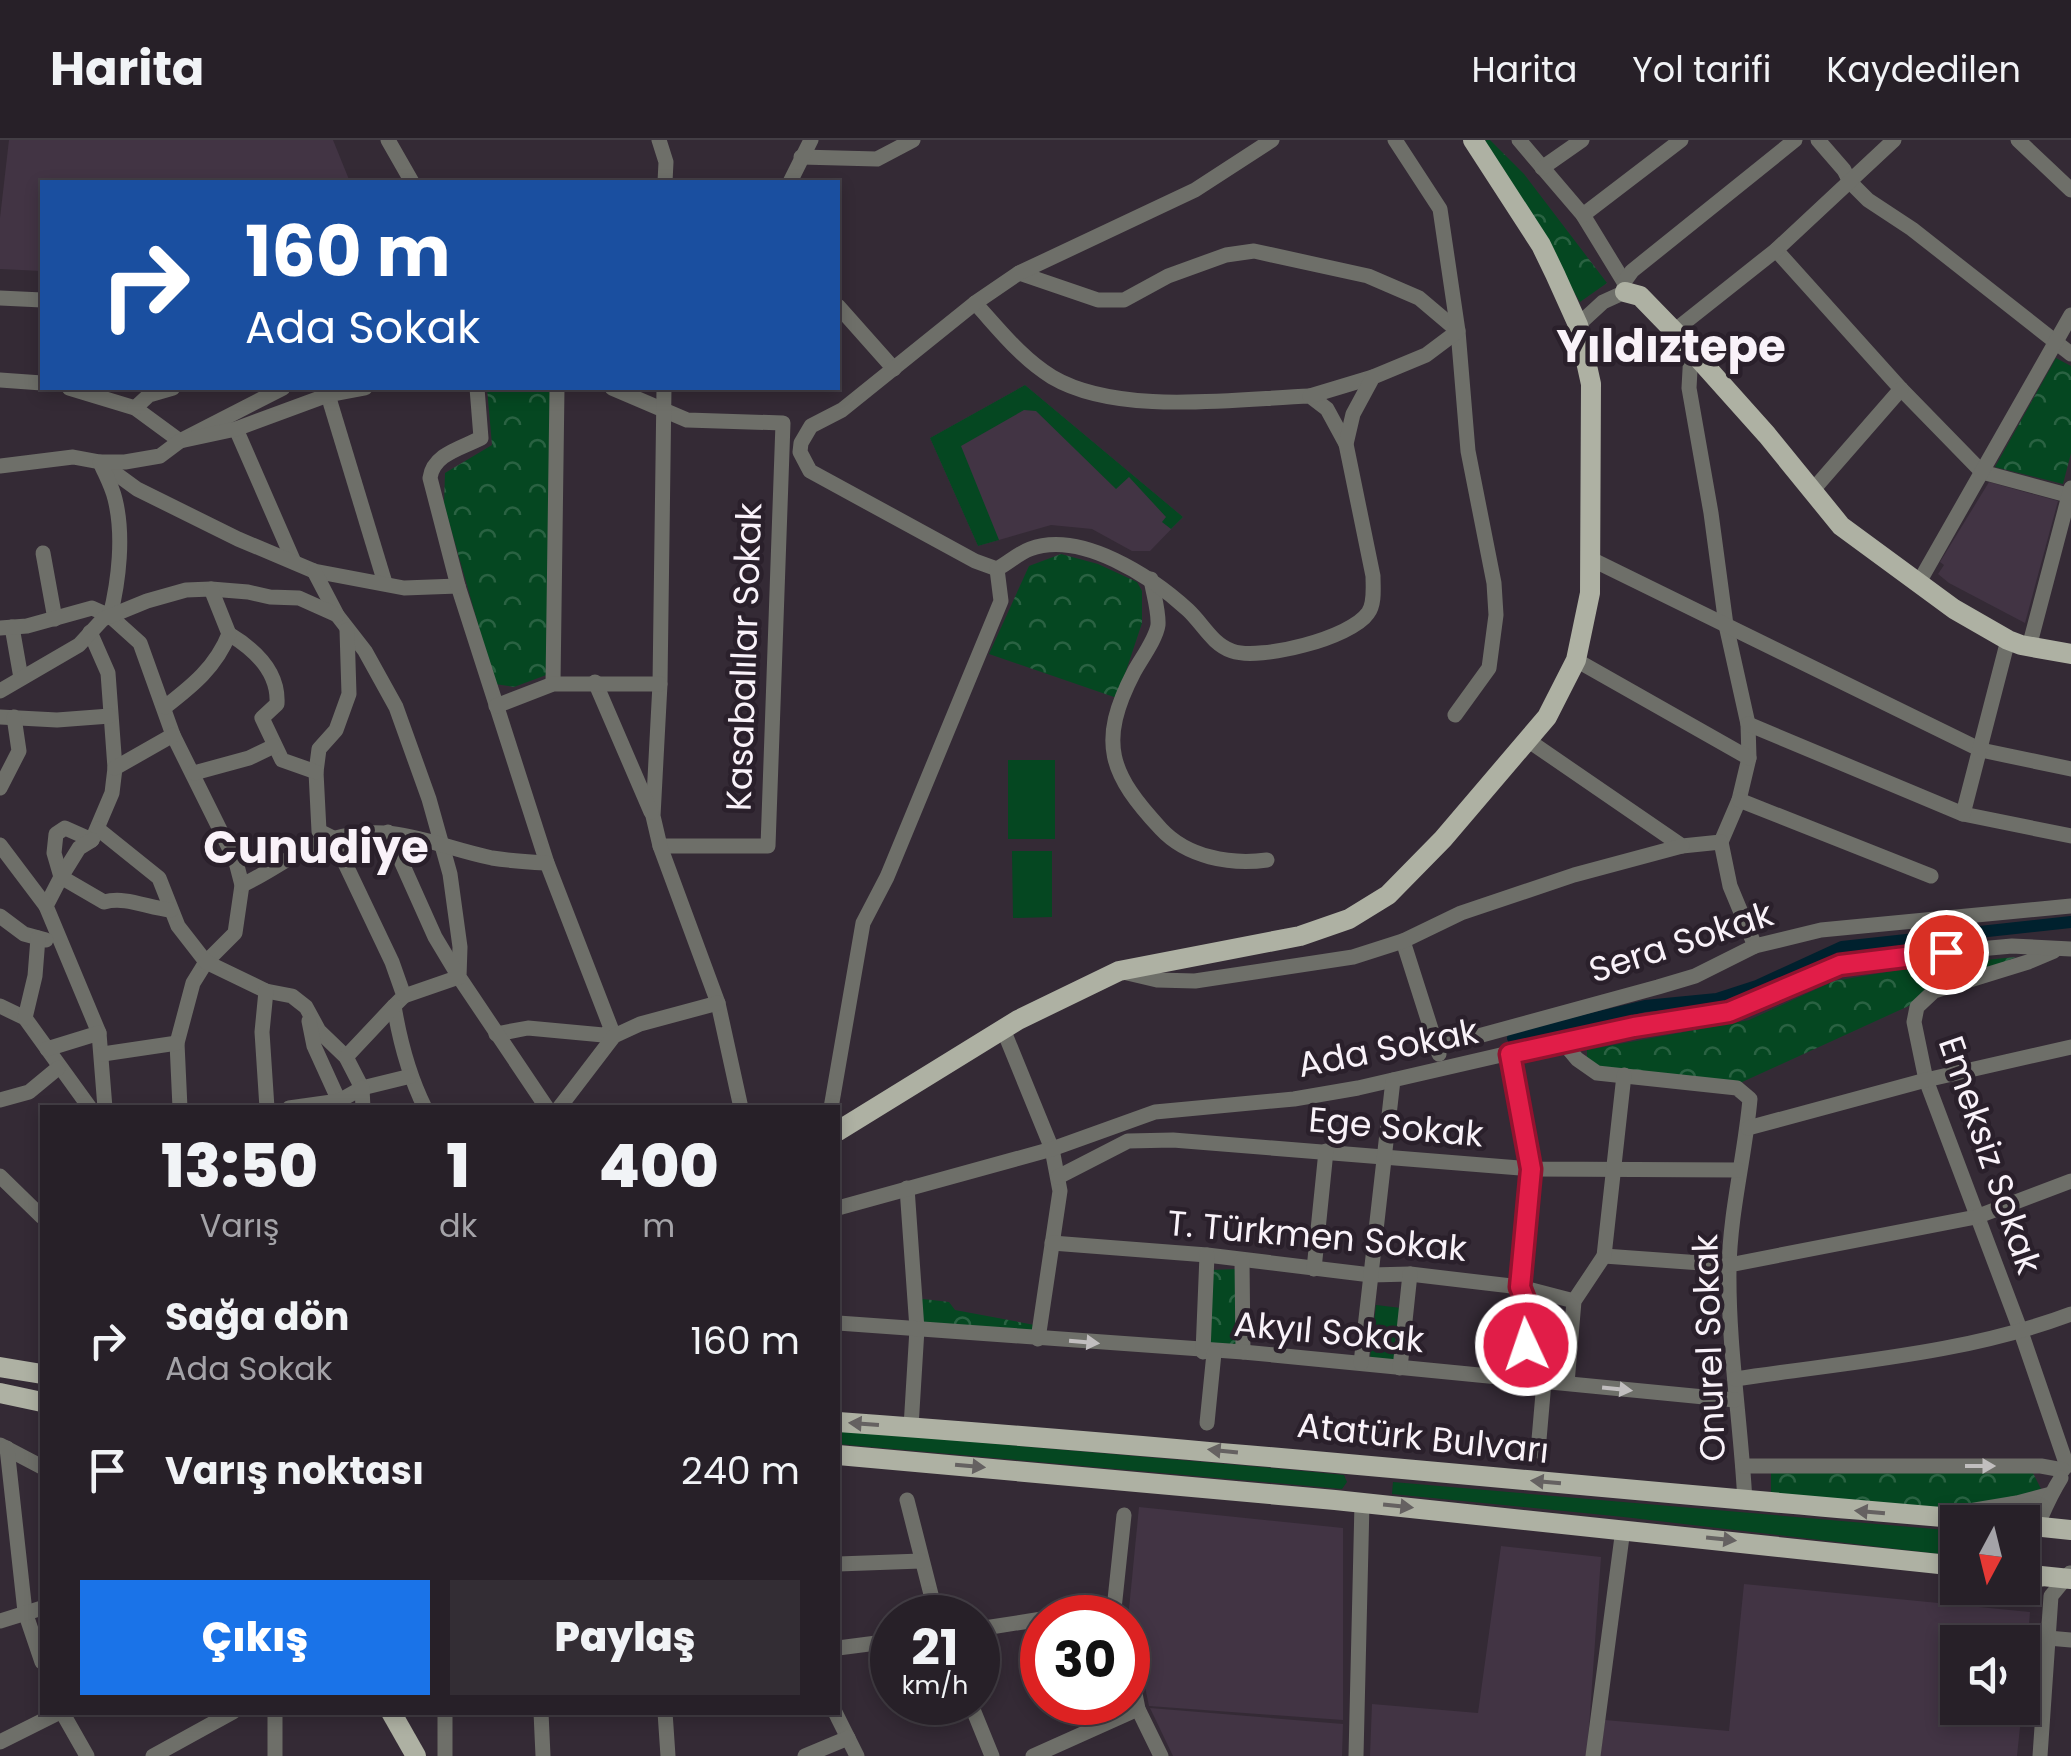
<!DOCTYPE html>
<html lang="tr">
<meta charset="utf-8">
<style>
body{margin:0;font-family:Poppins,sans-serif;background:#332d34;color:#f1f3f6;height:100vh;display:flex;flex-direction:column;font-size:38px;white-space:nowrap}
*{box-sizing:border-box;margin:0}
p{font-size:32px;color:#a4a3a8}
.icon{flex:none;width:55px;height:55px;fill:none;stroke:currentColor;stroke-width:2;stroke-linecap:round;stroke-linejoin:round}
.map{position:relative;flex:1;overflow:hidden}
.sheet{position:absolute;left:40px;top:965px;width:800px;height:610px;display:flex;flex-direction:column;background:#272028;border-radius:0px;box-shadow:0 5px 15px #0003,0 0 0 2px #433e45}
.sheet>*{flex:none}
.banner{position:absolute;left:40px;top:40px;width:800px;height:210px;border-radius:0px;box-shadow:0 5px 15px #0003,0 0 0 2px #433e45;background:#1a4fa0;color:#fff;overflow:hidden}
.needle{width:65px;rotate:187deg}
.controls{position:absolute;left:1940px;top:1365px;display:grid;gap:20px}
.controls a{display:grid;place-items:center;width:100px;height:100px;border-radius:0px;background:#272028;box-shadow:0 5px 15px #0003,0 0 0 2px #433e45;font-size:50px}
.speed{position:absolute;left:870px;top:1455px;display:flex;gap:20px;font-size:50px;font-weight:700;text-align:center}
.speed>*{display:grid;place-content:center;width:130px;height:130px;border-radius:50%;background:#272028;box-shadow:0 5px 15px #0003,0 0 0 2px #433e45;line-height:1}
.speed small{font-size:25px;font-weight:400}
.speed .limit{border:15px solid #d22;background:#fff;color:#111}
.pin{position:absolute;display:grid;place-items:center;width:85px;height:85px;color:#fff;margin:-42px;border:5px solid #fff;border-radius:50%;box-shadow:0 2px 10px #0007}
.me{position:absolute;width:110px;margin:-55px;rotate:357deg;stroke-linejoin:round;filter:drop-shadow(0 0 8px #0008)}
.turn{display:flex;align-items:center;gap:35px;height:210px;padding:0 40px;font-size:45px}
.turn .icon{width:130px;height:130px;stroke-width:2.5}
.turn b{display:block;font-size:70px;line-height:85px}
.eta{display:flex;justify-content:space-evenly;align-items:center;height:170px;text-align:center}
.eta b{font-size:60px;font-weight:800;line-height:70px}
.primary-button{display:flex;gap:20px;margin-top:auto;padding:20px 40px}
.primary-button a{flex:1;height:115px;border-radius:0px;background:#1a73e8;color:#fff;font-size:40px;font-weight:800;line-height:115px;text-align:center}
.primary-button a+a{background:#332d34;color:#f1f3f6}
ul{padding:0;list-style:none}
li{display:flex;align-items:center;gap:30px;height:130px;padding:0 40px}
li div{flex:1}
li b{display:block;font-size:38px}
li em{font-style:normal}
header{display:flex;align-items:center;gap:60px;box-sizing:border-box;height:140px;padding:0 50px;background:#272028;border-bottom:2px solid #433e45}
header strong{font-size:48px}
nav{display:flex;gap:55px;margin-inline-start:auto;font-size:35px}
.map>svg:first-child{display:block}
</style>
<header>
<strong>Harita</strong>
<nav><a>Harita</a><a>Yol tarifi</a><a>Kaydedilen</a></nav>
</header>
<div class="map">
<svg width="2071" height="1616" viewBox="0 0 2071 1616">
<defs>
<pattern id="park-crowns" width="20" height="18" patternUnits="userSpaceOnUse" patternTransform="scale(2.5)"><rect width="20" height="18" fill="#054721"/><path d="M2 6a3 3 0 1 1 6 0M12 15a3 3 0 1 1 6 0" fill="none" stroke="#2a6242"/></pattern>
</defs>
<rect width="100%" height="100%" fill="#342a35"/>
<g fill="#423444">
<polygon points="9,0 333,0 350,42 42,42 42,131 0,129 0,78"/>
<polygon points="1025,245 1183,377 1150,411 1132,411 1092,389 1051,385 978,406 930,298"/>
<polygon points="1989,342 2058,361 2025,483 1949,443 1938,434 1944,425 1940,422"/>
<polygon points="1139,1367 1343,1388 1343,1580 1149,1566 1129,1469"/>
<polygon points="1501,1406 1601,1417 1587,1616 1370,1616 1372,1564 1478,1573"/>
<polygon points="1744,1444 2030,1472 2023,1557 2022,1502 1958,1502 1958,1568 2022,1568 2017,1616 1600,1616 1605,1580 1729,1591"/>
<polygon points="1150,1568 1343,1584 1342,1616 1173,1616"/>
</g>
<g fill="#054721">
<polygon points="1025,245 1183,377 1171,389 1162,382 1166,377 1129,337 1116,349 1036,271 1024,270 961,306 999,400 978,406 930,298"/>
<rect x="1008" y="620" width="47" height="79"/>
<polygon points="1012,711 1052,711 1052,777 1013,778"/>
<polygon points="1376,1165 1401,1168 1395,1221 1370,1218"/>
<polygon points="1540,1187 1567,1190 1562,1236 1535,1233"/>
<polygon points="838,1290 1282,1329 1344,1335 1347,1342 1342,1349 838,1304"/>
<polygon points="1393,1342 1957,1391 1957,1416 1624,1377 1392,1354"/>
</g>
<g fill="url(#park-crowns)">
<polygon points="1486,0 1490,0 1524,34 1607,143 1580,162 1484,3"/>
<polygon points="2056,218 2071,226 2071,313 2063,344 1995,327"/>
<polygon points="487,248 550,248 549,534 514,547 495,544 444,364 445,333 492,305"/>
<polygon points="1061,414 1098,424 1137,442 1142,451 1142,483 1117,558 989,514 1029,426"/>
<polygon points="2016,817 1740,943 1602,930 1587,923 1587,910 1749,880 1834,841 1922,826"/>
<polygon points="1237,1129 1236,1209 1210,1207 1210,1130"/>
<polygon points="915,1158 949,1162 955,1170 1040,1186 1038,1199 917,1189"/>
<polygon points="1771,1331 2033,1333 2041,1349 1999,1362 1933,1369 1771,1354"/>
</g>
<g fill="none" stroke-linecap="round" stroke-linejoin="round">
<polyline stroke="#00212e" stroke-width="12" points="1513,898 1645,866 1717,859 1757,846 1842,807 2071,782"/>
<g stroke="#6e6f69" stroke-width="15">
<polyline points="388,0 412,42"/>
<polyline points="659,0 666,22 665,42"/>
<polyline points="1519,0 1583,75 1624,142 1625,152 1603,162 1578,185"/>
<polyline points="1818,0 1844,30 1850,42 1868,60 1912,89 2071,214"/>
<polyline points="2018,0 2071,50"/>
<polyline points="801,17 877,19 913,0"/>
<polyline points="1542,28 1582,0"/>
<polyline points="790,42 811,0"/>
<polyline points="1583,75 1681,0"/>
<polyline points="1776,110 1901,249 1982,332 2071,356"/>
<polyline points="1019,133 1098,160 1124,160 1168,136 1226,115 1254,111 1368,136 1419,158 1458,191 1468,311 1494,443 1496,475 1489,528 1455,575"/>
<polyline points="1624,142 1632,131 1795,0"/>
<polyline points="0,158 42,160"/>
<path d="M975 163C999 189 1021 218 1052 237 1118 276 1234 259 1310 256L1327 269 1346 304"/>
<polyline points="838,166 894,229"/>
<polyline points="1674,191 1776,110 1894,0"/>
<polyline points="1691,212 1689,248 1711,373 1726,485 1748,584 1749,618 1739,660 1721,702"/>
<polyline points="0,240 42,243"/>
<polyline points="69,248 135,268 180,301 283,248"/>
<polyline points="612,248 687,280 783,283 768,706 660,706"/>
<polyline points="664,248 660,544 653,676 660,706 718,863 741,968"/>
<polyline points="328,255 385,443"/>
<polyline points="1310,256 1373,237"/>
<polyline points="135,268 149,255 173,248"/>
<polyline points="236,289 294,422"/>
<polyline points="0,326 73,317 100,322 137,349 238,399 314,431 404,448 458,446 547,723 614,896 528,888 496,894"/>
<polyline points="1812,351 1901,249"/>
<polyline points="43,413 55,479"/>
<polyline points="1591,419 1981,610 2071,629"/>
<polyline points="997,429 975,421 810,331 800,312 801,303 811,286 842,270 975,163 1019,133 1195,50 1272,0"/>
<polyline points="314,431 337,475 365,511 396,567 429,659 450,734 460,807 459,837 547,968"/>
<path d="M1151 439C1153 453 1159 471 1158 485 1156 499 1141 519 1134 532 1097 603 1110 634 1161 689 1187 717 1230 725 1267 720"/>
<polyline points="1918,444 2071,175"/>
<path d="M458 446 430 338C433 314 462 308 481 298L477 248"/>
<polyline points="110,476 140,503 173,595 236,722 242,745 235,793 206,822 193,843 177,903 180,968"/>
<polyline points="12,487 21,538"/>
<path d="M0 488 27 486 92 468 110 476C119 440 124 395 115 359 112 346 105 334 100 322H125L160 316 180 301 236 289 328 255 365 248"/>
<path d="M347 490 349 554 336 590 319 609 316 632 319 691 333 698 392 822 404 856 394 866C400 902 409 936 425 968"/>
<polyline points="90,492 108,533 115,628 112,653 92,700 65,688 56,694 54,713 61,737 46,766 99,893"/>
<path d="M229 494C254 509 279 532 277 564L262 578 282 620 316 632"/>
<polyline points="2029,507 2071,348"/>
<polyline points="1576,520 1749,618"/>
<polyline points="595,542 651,672"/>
<polyline points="553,544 557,248"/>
<polyline points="0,551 79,505 103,479 147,461 186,450 211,449 248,452 270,457 299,458 337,475"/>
<polyline points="496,566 553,544 660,544"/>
<path d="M165 567C192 546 216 527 229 494L211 449"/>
<polyline points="0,577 57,580 110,576"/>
<polyline points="1748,584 1963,674 2071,696"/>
<polyline points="1529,601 1682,706 1721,702 1730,746 1755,806"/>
<polyline points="115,628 173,595"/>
<polyline points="194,633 249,618 274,606"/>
<polyline points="0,648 19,611 14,577"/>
<polyline points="1739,660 1931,736"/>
<polyline points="1963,674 2008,500"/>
<polyline points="98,689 159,738 178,786 206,822 266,851 292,856 306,867 319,891 346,917 362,948 411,936"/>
<polyline points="388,692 435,797 459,837 404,856"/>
<path d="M92 700 79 708 61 737 104 762C126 756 148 768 171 770"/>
<polyline points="0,705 46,766"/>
<path d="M242 745C273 731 299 708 332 699 394 681 434 706 492 718 510 721 529 722 547 723"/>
<polyline points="0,776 24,794 46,800"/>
<polyline points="1403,801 1439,914"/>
<polyline points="2054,811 2028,822 1934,851 1917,867 1914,882 1926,940 2021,1192 2067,1326"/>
<polyline points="1123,832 1157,840 1195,841 1353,817 1403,801 1461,773 1574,735 1682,706"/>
<polyline points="266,851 262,892 267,968"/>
<polyline points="0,866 25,878 90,968"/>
<polyline points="25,878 35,836 38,798"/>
<polyline points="309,881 314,906 339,961"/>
<polyline points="1003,889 1052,1009 1060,1051 1038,1199"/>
<path d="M1562 901 1577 919 1597 933 1737 948 1750 959C1745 1016 1730 1071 1729 1129 1728 1206 1741 1284 1745 1362"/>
<polyline points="1438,907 1658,847 1695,836 1755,806 1821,790 2071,766"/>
<polyline points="47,909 99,893 105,968"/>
<polyline points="103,914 177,903"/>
<polyline points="1510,914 1531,1029 1520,1147 1529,1170 1522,1239"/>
<polyline points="346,917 394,866"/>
<polyline points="0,960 29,952 58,928"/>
<polyline points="289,968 339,961 362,948 363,968"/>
<polyline points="559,968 614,896 640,884 718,863"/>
<path d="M831 968 863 783 887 737 1001 461 997 429C1008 423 1019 413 1030 409 1081 390 1152 437 1188 470 1203 484 1212 504 1232 511 1260 521 1351 498 1368 473 1375 464 1373 447 1373 436L1346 304 1353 274 1373 237 1426 215 1458 191 1440 69 1395 0"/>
<polyline points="1748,988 1926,940 2071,907"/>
<polyline points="0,1036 42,1077"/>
<polyline points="1058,1037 1128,1001 1173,1000 1531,1029 1738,1030"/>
<polyline points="907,1048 917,1189 911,1287"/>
<polyline points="838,1068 1052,1009 1155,972 1294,959 1358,948 1562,901 1729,872 1839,825 1881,818 2012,806 2071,809"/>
<polyline points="1052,1103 1207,1115 1371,1135 1410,1134 1520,1147 1574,1161"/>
<polyline points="1604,1116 1729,1125 1976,1077 2071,1041"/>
<polyline points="1242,1121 1243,1212"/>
<polyline points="1314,1129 1326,1011"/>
<polyline points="838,1183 1243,1212 1735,1260"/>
<polyline points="1203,1212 1207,1115"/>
<polyline points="1361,1223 1393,940"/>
<polyline points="1400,1228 1410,1134"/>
<path d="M1735 1239C1847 1222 1965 1214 2071 1174"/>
<polyline points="1567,1243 1574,1161 1604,1116 1624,935"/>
<polyline points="1207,1283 1214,1213"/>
<polyline points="0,1305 42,1327"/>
<polyline points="7,1308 25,1472 42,1522"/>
<polyline points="1538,1311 1544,1242"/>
<polyline points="1743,1326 2041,1326 2063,1330"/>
<polyline points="907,1360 937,1478"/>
<polyline points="1957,1373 2017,1363 2051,1354"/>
<polyline points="838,1424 921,1421"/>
<path d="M2040 1440C2035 1433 2031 1426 2030 1417 2029 1398 2051 1354 2061 1338"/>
<polyline points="1055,1478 1114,1469"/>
<polyline points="1117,1478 1114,1469 1124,1375"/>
<polyline points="0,1481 42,1468"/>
<polyline points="978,1489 1042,1479"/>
<polyline points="2048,1498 2071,1500"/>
<polyline points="838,1508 892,1501"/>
<polyline points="1128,1518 1138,1569 1161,1616"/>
<polyline points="970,1562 992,1616"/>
<polyline points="62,1572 87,1616"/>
<polyline points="541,1572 543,1616"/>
<polyline points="665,1572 668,1616"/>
<polyline points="835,1572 857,1616"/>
<polyline points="0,1602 60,1572"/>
<polyline points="153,1616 233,1572"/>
<polyline points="275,1616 275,1572"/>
<polyline points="445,1616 445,1572"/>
<polyline points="805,1616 848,1598"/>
<polyline points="1033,1616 1138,1569"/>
<polyline points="1356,1616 1362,1363"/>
<polyline points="1593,1616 1623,1389"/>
<polyline points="2040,1616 2051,1456 2070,1433"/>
</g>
<g stroke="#aeb1a3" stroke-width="20">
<polyline points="1625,152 1640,156 1674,191 1767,295 1841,386 1954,469 2008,500 2021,505 2071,514"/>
<polyline points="838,991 1018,880 1119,831 1300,796 1349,779 1388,755 1443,699 1547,577 1576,520 1590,453 1591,244 1578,185 1555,134 1541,105 1473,0"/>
<polyline points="0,1227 42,1234"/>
<polyline points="0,1253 42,1262"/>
<path d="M838 1282C1226 1310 1614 1350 2002 1382"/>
<polyline points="838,1315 1335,1360 1958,1426"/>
<polyline points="2022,1385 2071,1390"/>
<polyline points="2022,1434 2071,1439"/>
<polyline points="391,1572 416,1616"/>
</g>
</g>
<defs><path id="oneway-solid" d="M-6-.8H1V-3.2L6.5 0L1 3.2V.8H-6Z" transform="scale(2.5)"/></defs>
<g fill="#c1bebf">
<use href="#oneway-solid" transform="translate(1084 1202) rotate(5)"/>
<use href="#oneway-solid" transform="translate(1617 1249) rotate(6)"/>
<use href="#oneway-solid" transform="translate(1980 1326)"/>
</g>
<g fill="#656161">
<use href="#oneway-solid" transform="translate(864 1284) rotate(-176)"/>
<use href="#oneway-solid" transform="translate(1223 1311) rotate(-174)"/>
<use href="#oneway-solid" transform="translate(970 1326) rotate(5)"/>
<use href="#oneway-solid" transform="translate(1546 1342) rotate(-175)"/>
<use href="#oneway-solid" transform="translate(1398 1366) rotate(6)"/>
<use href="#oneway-solid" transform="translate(1870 1372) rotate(-175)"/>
<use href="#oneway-solid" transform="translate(1721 1399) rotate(6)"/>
</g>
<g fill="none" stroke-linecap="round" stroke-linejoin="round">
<g stroke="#92132f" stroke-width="25">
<polyline id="route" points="1526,1205 1529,1170 1520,1147 1531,1029 1510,914 1634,887 1729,872 1840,825 1946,812"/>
</g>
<use href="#route" stroke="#e11d48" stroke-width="18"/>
</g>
<g text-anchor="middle" stroke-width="9" stroke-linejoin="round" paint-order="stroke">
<g font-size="35" fill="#f9f2f9" stroke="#2a202b">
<text transform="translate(744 517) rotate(-88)" y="12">Kasabalılar Sokak</text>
<text transform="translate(1681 802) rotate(-18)" y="12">Sera Sokak</text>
<text transform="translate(1388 908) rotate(-11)" y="12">Ada Sokak</text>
<text transform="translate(1396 987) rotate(5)" y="12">Ege Sokak</text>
<text transform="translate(1990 1015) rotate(71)" y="12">Emeksiz Sokak</text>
<text transform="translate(1317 1096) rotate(5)" y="12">T. Türkmen Sokak</text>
<text transform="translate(1329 1192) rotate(5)" y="12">Akyıl Sokak</text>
<text transform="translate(1709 1208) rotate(-92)" y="12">Onurel Sokak</text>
<text transform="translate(1423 1298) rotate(6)" y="12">Atatürk Bulvarı</text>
</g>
<g font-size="45" font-weight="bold" fill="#f9f2f9" stroke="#2a202b">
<text x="1671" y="222">Yıldıztepe</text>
<text x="316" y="723">Cunudiye</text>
</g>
</g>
</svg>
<div class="controls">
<a><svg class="needle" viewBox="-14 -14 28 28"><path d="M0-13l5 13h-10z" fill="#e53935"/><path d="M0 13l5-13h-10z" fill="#a4a3a8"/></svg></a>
<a><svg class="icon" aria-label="sound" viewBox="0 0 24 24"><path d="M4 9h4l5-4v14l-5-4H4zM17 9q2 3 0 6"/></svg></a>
</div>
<div class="speed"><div>21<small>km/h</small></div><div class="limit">30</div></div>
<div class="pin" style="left:1946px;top:812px;background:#d93025"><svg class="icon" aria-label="arrive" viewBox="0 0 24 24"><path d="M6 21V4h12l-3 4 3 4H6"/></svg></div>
<svg class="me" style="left:1526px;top:1205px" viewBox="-20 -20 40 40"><circle r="17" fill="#e11d48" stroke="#fff" stroke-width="3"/><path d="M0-11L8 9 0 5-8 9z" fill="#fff"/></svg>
<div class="banner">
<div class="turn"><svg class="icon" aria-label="right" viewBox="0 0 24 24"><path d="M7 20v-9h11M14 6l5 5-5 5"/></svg><div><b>160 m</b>Ada Sokak</div></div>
</div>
<section class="sheet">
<div class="eta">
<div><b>13:50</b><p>Varış</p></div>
<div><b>1</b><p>dk</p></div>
<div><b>400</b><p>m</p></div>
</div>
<ul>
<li><svg class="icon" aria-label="right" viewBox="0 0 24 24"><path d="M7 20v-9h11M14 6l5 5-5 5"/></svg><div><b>Sağa dön</b><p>Ada Sokak</p></div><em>160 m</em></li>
<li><svg class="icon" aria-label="arrive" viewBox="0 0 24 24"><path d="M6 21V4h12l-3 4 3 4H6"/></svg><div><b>Varış noktası</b></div><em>240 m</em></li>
</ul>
<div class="primary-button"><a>Çıkış</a><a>Paylaş</a></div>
</section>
</div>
